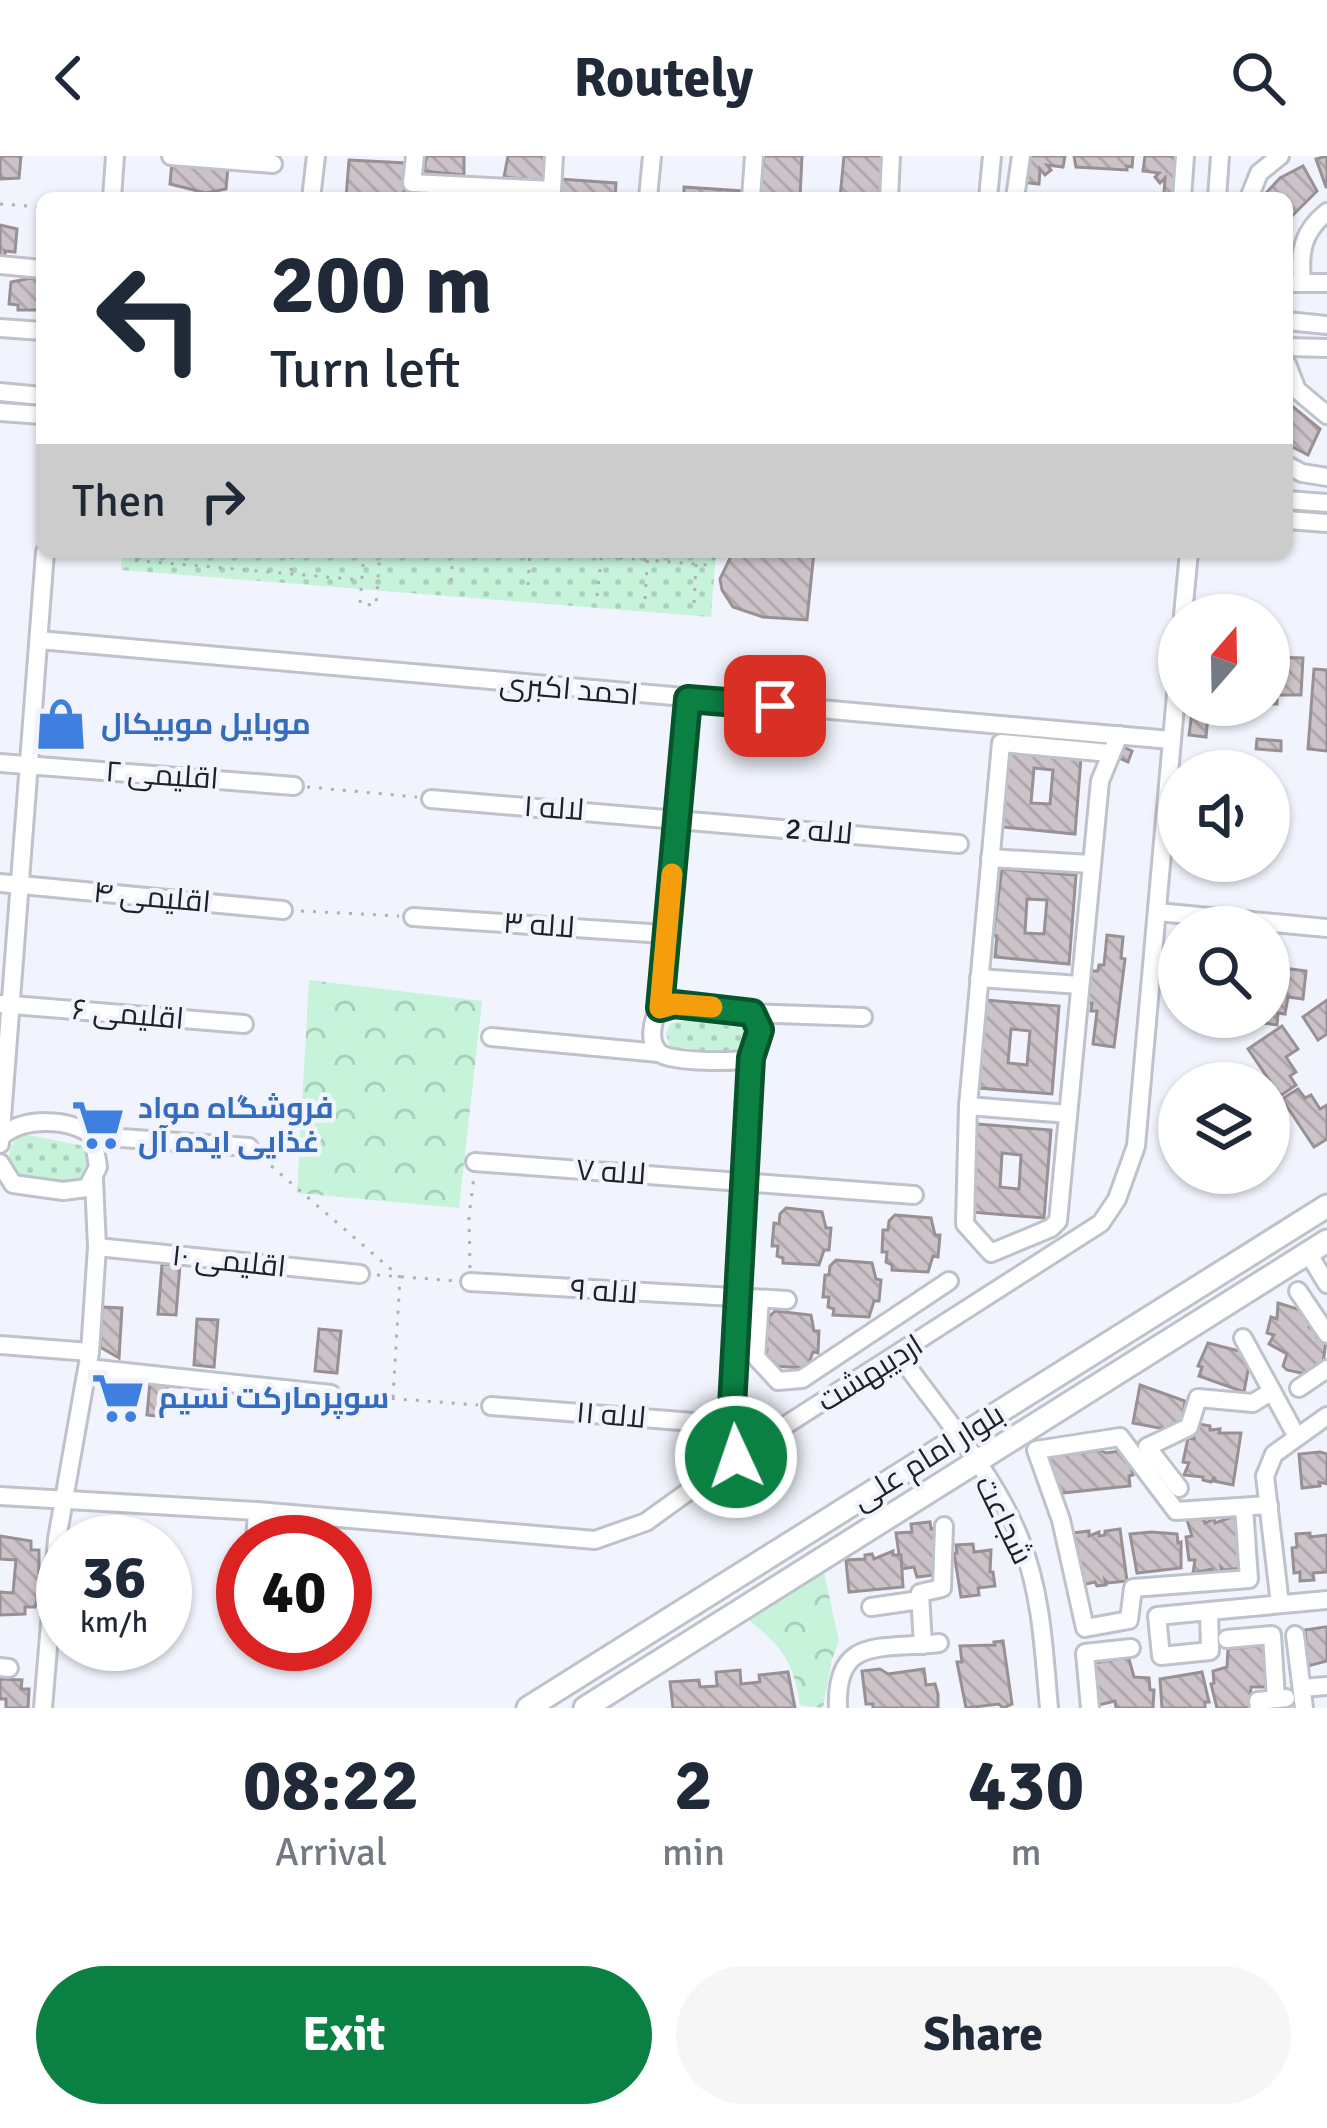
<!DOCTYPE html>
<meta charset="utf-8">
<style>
body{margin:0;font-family:Signika,Cairo,sans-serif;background:#f6f6f7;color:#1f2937;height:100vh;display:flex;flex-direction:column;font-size:45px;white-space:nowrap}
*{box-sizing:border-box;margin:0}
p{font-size:39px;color:#747a83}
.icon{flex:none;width:66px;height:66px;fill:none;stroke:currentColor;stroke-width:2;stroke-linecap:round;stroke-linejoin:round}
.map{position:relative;height:1552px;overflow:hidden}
.sheet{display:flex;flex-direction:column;background:#fff;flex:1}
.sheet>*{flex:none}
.banner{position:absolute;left:36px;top:36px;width:1257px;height:366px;border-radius:18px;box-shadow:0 3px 9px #0004;background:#fff;color:#1f2937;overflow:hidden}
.needle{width:78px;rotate:20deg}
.controls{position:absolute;left:1158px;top:438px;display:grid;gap:24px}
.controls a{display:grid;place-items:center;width:132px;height:132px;border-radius:50%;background:#fff;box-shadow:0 3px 9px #0004;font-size:60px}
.speed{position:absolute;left:36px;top:1359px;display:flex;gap:24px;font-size:60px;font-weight:700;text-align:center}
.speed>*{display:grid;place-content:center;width:156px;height:156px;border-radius:50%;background:#fff;box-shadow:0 3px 9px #0004;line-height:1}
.speed small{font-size:30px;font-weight:400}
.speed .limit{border:18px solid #d22;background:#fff;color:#111}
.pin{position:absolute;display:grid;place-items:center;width:102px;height:102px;color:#fff;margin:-51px;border-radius:24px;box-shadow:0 6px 18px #0006}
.me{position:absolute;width:132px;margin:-66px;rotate:357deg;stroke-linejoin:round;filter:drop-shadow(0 0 9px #0008)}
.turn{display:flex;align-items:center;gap:42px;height:252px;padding:0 36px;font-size:54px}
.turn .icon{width:156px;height:156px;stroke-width:2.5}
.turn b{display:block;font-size:84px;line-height:102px}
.then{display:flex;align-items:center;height:114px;padding:0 36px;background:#0003;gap:24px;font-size:45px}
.eta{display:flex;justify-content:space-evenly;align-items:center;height:204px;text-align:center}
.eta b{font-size:72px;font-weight:700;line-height:84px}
.primary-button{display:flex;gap:24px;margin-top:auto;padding:24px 36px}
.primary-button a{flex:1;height:138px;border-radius:72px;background:#0b8043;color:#fff;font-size:48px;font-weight:700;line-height:138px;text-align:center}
.primary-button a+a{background:#f6f6f7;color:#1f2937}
header{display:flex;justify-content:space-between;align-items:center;height:156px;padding:0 36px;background:#fff;font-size:54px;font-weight:700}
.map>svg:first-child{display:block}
</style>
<header><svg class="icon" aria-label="back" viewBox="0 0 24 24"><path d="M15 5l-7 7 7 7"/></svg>Routely<svg class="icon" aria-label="search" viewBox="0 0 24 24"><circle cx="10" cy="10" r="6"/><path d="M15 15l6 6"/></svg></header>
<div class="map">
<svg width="1327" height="1552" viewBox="0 0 1327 1552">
<defs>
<pattern id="grass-dots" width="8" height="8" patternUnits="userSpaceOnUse" patternTransform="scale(3)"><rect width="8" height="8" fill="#c6f3da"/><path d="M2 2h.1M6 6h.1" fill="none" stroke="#aad0bb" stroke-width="1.8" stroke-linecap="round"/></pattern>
<pattern id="forest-crowns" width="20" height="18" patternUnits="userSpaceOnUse" patternTransform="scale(3)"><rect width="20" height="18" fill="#c6f3da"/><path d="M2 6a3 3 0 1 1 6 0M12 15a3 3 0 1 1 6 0" fill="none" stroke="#aad0bb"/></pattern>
<pattern id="building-back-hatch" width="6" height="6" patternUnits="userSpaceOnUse" patternTransform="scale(3)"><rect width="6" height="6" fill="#ccc3c8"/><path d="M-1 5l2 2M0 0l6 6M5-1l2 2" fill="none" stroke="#afa7ac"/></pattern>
</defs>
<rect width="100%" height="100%" fill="#f1f4fd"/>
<g fill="url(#grass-dots)">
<polygon points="122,396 716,396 711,461 121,414"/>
<polygon points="692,864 739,872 745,875 747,886 737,897 670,891 666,877 671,867"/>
<path d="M23 978 84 990 91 1004 88 1021 71 1031 16 1025C6 1009 6 998 17 981Z"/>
</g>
<g fill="url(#forest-crowns)">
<polygon points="309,824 482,845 459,1052 297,1037"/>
<path d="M824 1416 839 1485 832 1503 823 1552 800 1549C793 1505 783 1492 749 1464Z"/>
</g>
<g fill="url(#building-back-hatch)" stroke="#999095" stroke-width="3" fill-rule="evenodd">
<polygon points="0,0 21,0 19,22 0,23"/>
<polygon points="427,0 464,0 464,19 423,15"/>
<polygon points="508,0 545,0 545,25 504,21"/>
<polygon points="764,0 802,0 800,42 759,42"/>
<polygon points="844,0 885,0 879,42 840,42"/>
<polygon points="1021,0 1065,0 1063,11 1047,9 1051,14 1045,19 1040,13 1039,28 1020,26"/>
<polygon points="1074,0 1133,0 1132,11 1127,10 1127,14 1076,11"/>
<polygon points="1145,0 1189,0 1183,39 1164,37 1165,22 1160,27 1155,21 1159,17 1143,15"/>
<polygon points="1327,0 1327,31 1326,31 1316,3"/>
<polygon points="349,4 406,7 404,42 346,42"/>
<polygon points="172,6 228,11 226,33 206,37 170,28"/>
<polygon points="1303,10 1317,35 1287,65 1287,42 1266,42 1266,37 1280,22"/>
<polygon points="559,23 616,27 615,42 558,42"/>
<polygon points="684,31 742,35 741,42 684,42"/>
<polygon points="0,69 17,73 15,96 5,95 5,100 0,100"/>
<polygon points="32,122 42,123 42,154 18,154 18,149 9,148 11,126"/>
<polygon points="1287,246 1320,273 1308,299 1287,288"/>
<polygon points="733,396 814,396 807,464 763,461 733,451 722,434 720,423"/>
<polygon points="1269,501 1303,502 1301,539 1277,539 1277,548 1269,548"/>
<polygon points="1314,513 1327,514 1327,595 1308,593"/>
<polygon points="1193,549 1209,549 1206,581 1189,579"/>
<path d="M1008 583 1082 589 1075 678 1002 671ZM1034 612 1053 614 1050 648 1031 647Z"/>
<polygon points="1257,583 1281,585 1281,595 1256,593"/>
<polygon points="1123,591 1132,595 1128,606 1117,601"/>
<path d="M1002 713 1076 719 1069 808 995 801 997 780H993ZM1027 743 1047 744 1044 778 1025 777Z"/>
<polygon points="1107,779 1123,781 1121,802 1125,803 1114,891 1093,888 1097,855 1091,855 1092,847 1088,847 1091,815 1098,815 1099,809 1104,809"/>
<polygon points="1269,810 1306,815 1303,843 1288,841 1285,858 1278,857 1277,869 1258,866 1258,861 1269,861"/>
<path d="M985 844 1059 850 1052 938 979 932 980 910H977ZM1011 873 1030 875 1027 909 1008 907Z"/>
<polygon points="1327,844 1327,878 1318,884 1303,861"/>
<polygon points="1282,870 1298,893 1286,901 1296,916 1290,920 1296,929 1280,940 1248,893"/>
<polygon points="1298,933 1305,942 1311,939 1320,953 1327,949 1327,983 1314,991 1282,943"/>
<path d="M977 968 1051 974 1044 1062 970 1056ZM1002 997 1021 999 1019 1033 1000 1031Z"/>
<polygon points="786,1052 822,1056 826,1072 831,1072 829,1094 824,1094 819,1109 783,1107 783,1102 777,1100 778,1090 772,1090 774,1067 779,1068 780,1058"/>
<polygon points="895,1059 931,1062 935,1079 940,1079 938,1101 933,1100 928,1116 892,1114 892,1109 886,1106 887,1096 882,1096 883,1074 888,1074 889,1065"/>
<polygon points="836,1104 872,1107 876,1123 881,1124 879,1145 874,1145 869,1161 833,1159 834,1153 828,1151 829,1141 823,1141 825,1119 829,1119 830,1110"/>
<polygon points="162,1108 180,1109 176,1159 158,1158"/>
<polygon points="1278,1147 1313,1158 1309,1171 1318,1177 1317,1181 1326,1184 1323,1208 1320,1207 1315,1220 1287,1214 1283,1210 1287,1198 1269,1188 1274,1179 1267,1177 1271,1161 1277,1163"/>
<polygon points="102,1151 122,1152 119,1202 100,1191"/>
<polygon points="775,1155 811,1159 814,1175 819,1175 818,1197 813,1196 807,1212 772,1210 772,1205 766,1202 767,1193 761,1192 763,1170 768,1170 769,1161"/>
<polygon points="197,1163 218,1164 214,1211 194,1209"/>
<polygon points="319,1173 341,1175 337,1217 315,1215"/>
<polygon points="1208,1187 1251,1198 1244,1236 1199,1220 1202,1211 1198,1210"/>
<polygon points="150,1225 168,1226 165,1261 147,1259"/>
<polygon points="1140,1229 1185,1245 1182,1268 1170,1274 1133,1267"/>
<polygon points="1194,1267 1210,1270 1210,1274 1220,1273 1219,1277 1241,1277 1233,1329 1214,1325 1215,1321 1211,1326 1203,1324 1203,1321 1184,1319 1189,1307 1183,1306 1188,1282 1194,1283"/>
<polygon points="1100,1294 1106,1297 1127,1294 1133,1319 1129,1320 1130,1330 1043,1339 1037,1314 1039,1302"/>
<polygon points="1320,1296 1327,1298 1327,1328 1319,1326 1320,1330 1302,1332 1299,1298"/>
<polygon points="1235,1360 1243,1412 1224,1414 1221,1411 1222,1416 1213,1417 1212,1413 1193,1417 1195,1404 1189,1404 1186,1381 1192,1380 1187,1364 1204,1362 1205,1367 1214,1363 1215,1367"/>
<polygon points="930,1366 931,1373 934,1372 937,1411 934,1411 934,1419 917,1421 914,1411 901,1413 896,1377 912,1376 911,1368"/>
<polygon points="1120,1373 1127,1425 1108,1427 1105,1424 1106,1429 1097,1430 1095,1426 1077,1430 1070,1393 1077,1393 1076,1388 1073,1389 1072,1377 1089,1375 1089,1380 1099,1376 1099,1380 1105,1379 1105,1375"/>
<polygon points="1151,1376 1177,1378 1178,1387 1181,1386 1181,1412 1137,1417 1130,1378"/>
<polygon points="1310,1377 1310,1381 1327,1379 1327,1416 1313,1417 1314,1424 1300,1425 1300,1416 1294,1417 1292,1392 1297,1391 1296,1378"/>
<polygon points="0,1380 31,1385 31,1394 39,1394 39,1436 35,1451 25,1451 25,1458 0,1459 0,1436 13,1437 16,1404 0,1403"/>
<polygon points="973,1388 974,1396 991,1394 990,1416 993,1416 995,1430 978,1432 979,1439 961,1441 954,1397 957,1397 956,1389"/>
<polygon points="893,1395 893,1399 901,1399 903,1431 849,1436 846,1404 865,1403 865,1399 872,1398 874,1403"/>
<polygon points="1325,1471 1327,1471 1327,1505 1308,1510 1302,1485 1306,1485 1305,1474"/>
<polygon points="1003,1485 1012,1548 1003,1552 999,1548 966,1552 957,1506 962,1506 960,1490 995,1489 994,1486"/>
<polygon points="1263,1489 1268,1531 1251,1531 1249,1552 1217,1552 1211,1528 1214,1527 1213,1515 1227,1511 1228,1493"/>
<polygon points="1123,1502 1129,1503 1134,1521 1149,1522 1150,1534 1154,1534 1153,1552 1116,1552 1115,1545 1099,1549 1094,1507"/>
<polygon points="880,1513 888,1518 924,1513 926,1529 935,1528 938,1538 938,1552 873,1552 873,1548 866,1548 862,1515"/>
<polygon points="740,1514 741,1528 760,1526 759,1519 788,1516 795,1552 673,1552 670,1526 699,1524 700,1531 717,1530 716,1516"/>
<polygon points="1202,1516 1209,1546 1205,1546 1205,1552 1162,1552 1160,1523"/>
<polygon points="0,1523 22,1524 21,1533 29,1533 28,1552 6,1552 6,1543 0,1543"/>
</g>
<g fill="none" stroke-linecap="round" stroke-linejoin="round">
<g stroke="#bec2ca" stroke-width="22">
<g id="minor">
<polyline points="171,0 273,8"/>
<polyline points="415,0 412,27 552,34 554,0"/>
<polyline points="112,42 115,0"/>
<polyline points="311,42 316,0"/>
<polyline points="648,42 652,0"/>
<polyline points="751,42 754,0"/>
<polyline points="889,42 891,0"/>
<polyline points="988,42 992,0"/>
<polyline points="1015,42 1021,0"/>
<polyline points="1182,42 1185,0"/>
<polyline points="1217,42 1220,0"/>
<polyline points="1249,42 1259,17 1280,0"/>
<polyline points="0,109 42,113"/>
<path d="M1302 125C1299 95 1303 75 1327 56"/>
<polyline points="1287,127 1327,127"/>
<polyline points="1287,165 1327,169"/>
<polyline points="0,172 42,175"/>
<polyline points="1287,191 1327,192"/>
<polyline points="1287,208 1297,234 1327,259"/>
<polyline points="0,236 42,240"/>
<polyline points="0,256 42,259"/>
<polyline points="1287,309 1302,317 1327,321"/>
<polyline points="1287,344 1327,347"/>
<polyline points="1287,364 1327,367"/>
<polyline points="1183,459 1189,396"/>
<polyline points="39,484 1171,584"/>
<polyline points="1110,597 1001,587 968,950 965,1068 991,1097 1051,1072 1058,1065 1100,625 1119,579"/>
<polyline points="0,607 294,630"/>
<polyline points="431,643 959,688"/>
<polyline points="990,702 1091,708"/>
<polyline points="0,727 283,754"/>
<polyline points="1157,756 1327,772"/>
<polyline points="413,761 664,778"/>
<polyline points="979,822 1080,829"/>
<polyline points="0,848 244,868"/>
<path d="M660 852 674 848 751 857C765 870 760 888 751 902 736 907 675 906 661 898 647 888 652 864 660 852L688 543"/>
<polyline points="751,857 863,861"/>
<polyline points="491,881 659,897"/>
<polyline points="968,950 1068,958"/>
<polyline points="93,980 249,991"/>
<polyline points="0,988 45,396"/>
<polyline points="475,1006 914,1039"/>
<path d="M0 1007 13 1028 63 1035 87 1032 98 1011 93 980C69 962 24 961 2 980"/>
<polyline points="97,1091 360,1118"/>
<polyline points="1308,1097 1327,1128"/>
<polyline points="470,1126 787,1144"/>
<polyline points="1298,1135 1327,1178"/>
<polyline points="760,1143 756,1201 778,1225 802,1223 949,1125"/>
<polyline points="1243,1182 1297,1281"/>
<polyline points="0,1189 90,1196"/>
<path d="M899 1199C941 1258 995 1318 1021 1386 1042 1439 1044 1497 1049 1552"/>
<polyline points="88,1212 331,1238"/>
<polyline points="1299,1232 1327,1213"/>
<polyline points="491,1250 731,1269"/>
<polyline points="736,1301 731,1269 751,902"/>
<polyline points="1179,1332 1147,1291 1189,1271 1198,1242 1253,1247 1272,1235"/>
<polyline points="0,1340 257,1355 595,1384 646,1366 736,1301 1101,1067 1117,1043 1136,990 1179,505"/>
<polyline points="1244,1351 1249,1423 1133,1432 1129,1464 1085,1472 1061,1364 1036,1294 1120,1281 1176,1355 1269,1349"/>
<polyline points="255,1386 257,1355"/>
<polyline points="1280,1448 1265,1320 1274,1298 1327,1260"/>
<polyline points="871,1451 920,1444"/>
<polygon points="1209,1455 1210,1495 1161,1500 1157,1460"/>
<polyline points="1209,1455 1327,1444"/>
<polyline points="1295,1479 1304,1552"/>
<polyline points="1227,1483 1272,1479 1276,1543"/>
<polyline points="923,1489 920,1437 942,1432 944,1370"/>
<polyline points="0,1511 9,1512"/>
<polyline points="1302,1532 1327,1530"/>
<polyline points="43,1552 57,1383 90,1196 97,1091 94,1024"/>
<path d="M838 1552C835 1479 882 1494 939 1487"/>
<polyline points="1090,1552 1085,1497 1131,1492"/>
<polyline points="1259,1552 1258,1545 1286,1542"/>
</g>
</g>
<g stroke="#bec2ca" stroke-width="27">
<g id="major">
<polyline points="528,1552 1327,1050"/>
<polyline points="585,1552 1327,1085"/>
</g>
</g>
<g stroke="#aeb0b7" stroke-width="3" stroke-dasharray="3 9" stroke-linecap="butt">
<polyline points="0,48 42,51"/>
<polyline points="132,396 131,404 362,424"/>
<polyline points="364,396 360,448 376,449 380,396"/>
<polyline points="548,396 708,409 719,396"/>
<polyline points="291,415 293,396"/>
<polyline points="451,425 453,396"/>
<polyline points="528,429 530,396"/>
<polyline points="597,440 602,396"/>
<polyline points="645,443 648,396"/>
<polyline points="694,447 697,396"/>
<polyline points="307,631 417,641"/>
<polyline points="301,755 399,760"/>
<polyline points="262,1002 400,1121 393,1242"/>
<polyline points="470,1112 469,1061 474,1020"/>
<polyline points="377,1119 457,1125"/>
<polyline points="344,1239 478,1249"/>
</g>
<use href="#minor" stroke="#fff" stroke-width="16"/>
<use href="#major" stroke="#fff" stroke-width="21"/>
</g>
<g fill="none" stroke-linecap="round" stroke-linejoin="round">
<g stroke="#07532c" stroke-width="30">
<polyline id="route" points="736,1301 731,1269 751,902 760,874 752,857 674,848 660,852 688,543 775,550"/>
</g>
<use href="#route" stroke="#0b8043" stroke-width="21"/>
<polyline stroke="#f59e0b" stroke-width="21" points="672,718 660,852 674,848 712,851"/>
</g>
<defs>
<g id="shop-bare" transform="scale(4.14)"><path d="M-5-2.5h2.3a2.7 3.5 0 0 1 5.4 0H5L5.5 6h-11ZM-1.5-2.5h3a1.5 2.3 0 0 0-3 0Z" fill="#3f7fe0" stroke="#f1f4fd" stroke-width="2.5" paint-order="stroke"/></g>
<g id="supermarket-bare" transform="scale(4.14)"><path d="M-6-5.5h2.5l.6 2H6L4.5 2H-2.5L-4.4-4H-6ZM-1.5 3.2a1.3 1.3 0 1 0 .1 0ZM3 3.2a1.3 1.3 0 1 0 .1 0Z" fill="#3f7fe0" stroke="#f1f4fd" stroke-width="2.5" paint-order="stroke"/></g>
</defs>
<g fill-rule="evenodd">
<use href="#shop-bare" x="61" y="568"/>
<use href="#supermarket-bare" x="98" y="969"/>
<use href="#supermarket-bare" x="118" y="1242"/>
</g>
<g text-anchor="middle" stroke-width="9" stroke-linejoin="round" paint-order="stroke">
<g font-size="30" fill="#202124" stroke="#f1f4fd">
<text transform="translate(569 533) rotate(5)" y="10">احمد اکبری</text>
<text transform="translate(162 619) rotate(4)" y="10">اقلیمی ۲</text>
<text transform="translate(554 652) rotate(4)" y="10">لاله ۱</text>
<text transform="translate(819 675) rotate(5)" y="10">لاله 2</text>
<text transform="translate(152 741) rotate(5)" y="10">اقلیمی ۴</text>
<text transform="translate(539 769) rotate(4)" y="10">لاله ۳</text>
<text transform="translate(128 858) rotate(5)" y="10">اقلیمی ۶</text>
<text transform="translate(611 1016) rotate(4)" y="10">لاله ۷</text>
<text transform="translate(229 1105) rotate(6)" y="10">اقلیمی ۱۰</text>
<text transform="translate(604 1135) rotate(4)" y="10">لاله ۹</text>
<text transform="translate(870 1217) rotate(-32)" y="10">اردیبهشت</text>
<text transform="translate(611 1259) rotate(5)" y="10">لاله ۱۱</text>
<text transform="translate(928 1301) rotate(-32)" y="10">بلوار امام علی</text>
<text transform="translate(1004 1364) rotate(64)" y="10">شجاعت</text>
</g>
<g font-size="30" font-weight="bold" fill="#366cbe" stroke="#f1f4fd" text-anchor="start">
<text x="101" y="578">موبایل موبیکال</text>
<text x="138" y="962">فروشگاه مواد<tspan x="138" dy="34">غذایی ایده آل</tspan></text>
<text x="158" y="1252">سوپرمارکت نسیم</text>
</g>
</g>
</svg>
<div class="controls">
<a><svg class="needle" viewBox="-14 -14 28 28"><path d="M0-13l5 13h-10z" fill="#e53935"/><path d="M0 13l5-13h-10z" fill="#747a83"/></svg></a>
<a><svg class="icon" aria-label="sound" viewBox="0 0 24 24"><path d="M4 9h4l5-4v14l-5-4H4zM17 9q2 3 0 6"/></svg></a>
<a><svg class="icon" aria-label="search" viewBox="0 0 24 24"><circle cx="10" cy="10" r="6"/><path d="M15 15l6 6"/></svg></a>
<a><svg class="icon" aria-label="layers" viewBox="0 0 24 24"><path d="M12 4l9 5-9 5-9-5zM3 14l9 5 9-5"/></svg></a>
</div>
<div class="speed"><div>36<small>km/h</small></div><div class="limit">40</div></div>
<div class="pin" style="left:775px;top:550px;background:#d93025"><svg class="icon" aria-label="arrive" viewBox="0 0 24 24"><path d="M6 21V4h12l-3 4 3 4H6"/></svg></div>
<svg class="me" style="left:736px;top:1301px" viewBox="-20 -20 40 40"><circle r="17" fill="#0b8043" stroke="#fff" stroke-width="3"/><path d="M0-11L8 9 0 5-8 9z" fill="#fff"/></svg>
<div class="banner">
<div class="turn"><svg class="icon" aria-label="left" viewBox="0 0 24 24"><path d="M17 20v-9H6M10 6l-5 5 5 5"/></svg><div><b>200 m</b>Turn left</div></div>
<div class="then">Then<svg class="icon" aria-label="right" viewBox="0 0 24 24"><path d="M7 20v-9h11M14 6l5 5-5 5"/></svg></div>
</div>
</div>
<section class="sheet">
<div class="eta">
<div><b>08:22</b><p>Arrival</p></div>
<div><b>2</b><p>min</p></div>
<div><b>430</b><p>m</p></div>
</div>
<div class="primary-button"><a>Exit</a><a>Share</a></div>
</section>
